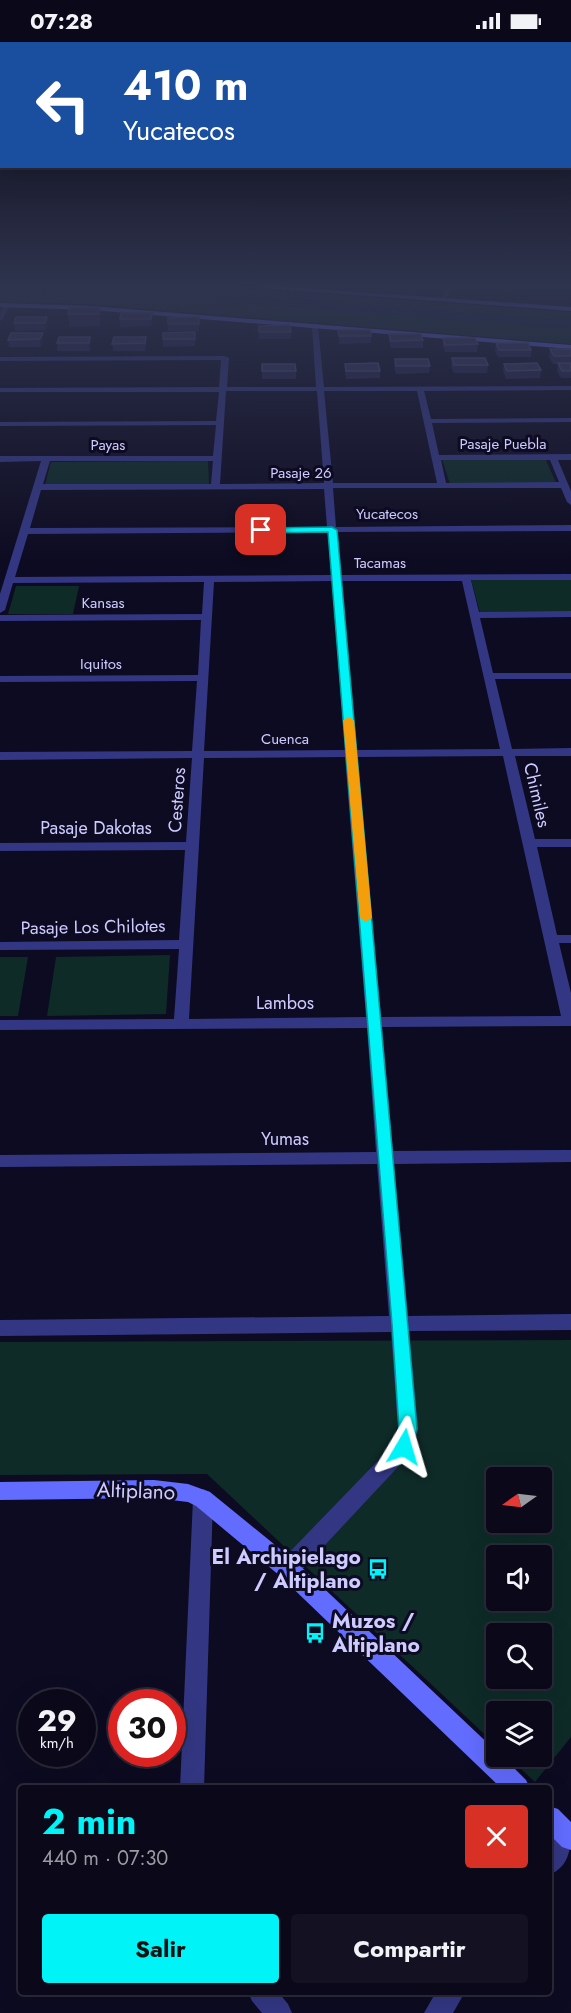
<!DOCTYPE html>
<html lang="es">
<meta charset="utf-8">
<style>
body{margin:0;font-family:Jost,sans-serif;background:#131122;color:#f1f3f6;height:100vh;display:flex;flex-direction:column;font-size:22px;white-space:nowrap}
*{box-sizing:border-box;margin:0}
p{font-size:20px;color:#999aa2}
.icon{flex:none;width:33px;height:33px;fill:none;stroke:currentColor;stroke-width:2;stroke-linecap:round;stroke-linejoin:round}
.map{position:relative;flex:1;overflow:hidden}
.sheet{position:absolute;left:18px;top:1743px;width:534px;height:210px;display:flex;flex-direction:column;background:#0a0819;border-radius:6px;box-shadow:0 6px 24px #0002,0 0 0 2px #2a2938}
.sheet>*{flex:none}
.top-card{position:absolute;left:0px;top:0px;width:572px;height:126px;box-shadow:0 6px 24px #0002,0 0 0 2px #2a2938;background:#1a4fa0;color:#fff;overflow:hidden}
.needle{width:39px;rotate:256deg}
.fabs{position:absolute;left:486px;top:1425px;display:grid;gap:12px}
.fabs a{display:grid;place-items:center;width:66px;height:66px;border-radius:6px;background:#0a0819;box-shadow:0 6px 24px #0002,0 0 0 2px #2a2938;font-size:30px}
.speed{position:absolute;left:18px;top:1647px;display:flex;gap:12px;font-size:30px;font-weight:700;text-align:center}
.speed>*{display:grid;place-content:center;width:78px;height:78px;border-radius:50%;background:#0a0819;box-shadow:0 6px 24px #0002,0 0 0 2px #2a2938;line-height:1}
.speed small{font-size:15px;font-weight:400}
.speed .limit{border:9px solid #d22;background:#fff;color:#111}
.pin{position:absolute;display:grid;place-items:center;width:51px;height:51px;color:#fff;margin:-26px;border-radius:12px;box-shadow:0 3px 9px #0006}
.me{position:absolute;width:66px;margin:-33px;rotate:7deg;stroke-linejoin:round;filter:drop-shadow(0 0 4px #0008)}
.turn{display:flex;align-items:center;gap:21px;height:126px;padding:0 24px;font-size:27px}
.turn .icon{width:78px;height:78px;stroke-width:2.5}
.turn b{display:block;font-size:42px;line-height:51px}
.round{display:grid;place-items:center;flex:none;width:63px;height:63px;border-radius:6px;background:#131122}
.head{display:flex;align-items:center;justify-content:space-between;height:102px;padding:0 24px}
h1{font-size:36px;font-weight:700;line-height:45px;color:#00f3f6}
.button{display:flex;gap:12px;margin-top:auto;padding:12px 24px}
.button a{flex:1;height:69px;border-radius:6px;background:#00f3f6;color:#111;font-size:24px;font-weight:700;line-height:69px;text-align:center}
.button a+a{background:#131122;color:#f1f3f6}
.status{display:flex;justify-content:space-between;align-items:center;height:42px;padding:0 30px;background:#0a0819;direction:ltr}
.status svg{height:16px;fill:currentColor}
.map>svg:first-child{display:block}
</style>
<div class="status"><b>07:28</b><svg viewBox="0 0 49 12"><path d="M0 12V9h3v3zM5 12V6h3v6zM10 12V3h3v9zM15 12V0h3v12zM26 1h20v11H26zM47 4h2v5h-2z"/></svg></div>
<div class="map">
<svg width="571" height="1971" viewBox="0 0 571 1971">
<rect width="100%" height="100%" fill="#0d0b21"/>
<g fill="#0e2b28" fill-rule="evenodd">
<polygon points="215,244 571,270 571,279 214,251 0,245"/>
<polygon points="0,250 136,253 571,286 571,302 86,262 0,260"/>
<polygon points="545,416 556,441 450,442 442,417"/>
<polygon points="208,419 209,442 45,443 51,420"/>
<polygon points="471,537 571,537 571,571 480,571"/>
<polygon points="16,544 79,544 73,572 8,572"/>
<polygon points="170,913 166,972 47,974 56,915"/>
<polygon points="0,915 28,915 18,974 0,974"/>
<path d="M571 1298V1695L535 1740 508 1715 542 1714V1670H496V1703L207 1432 0 1433V1300ZM496 1436H542V1480H496ZM496 1514H542V1558H496ZM496 1592H542V1636H496Z"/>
</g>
<polygon fill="#082344" points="0,245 214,251 571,279 571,286 136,253 0,250"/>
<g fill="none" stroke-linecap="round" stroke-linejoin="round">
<g fill="#333783" fill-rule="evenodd">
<polygon points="447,244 453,244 445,259 441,259"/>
<polygon points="4,263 9,264 3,277 0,279 0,270"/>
<path d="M315 282 318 284 324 345 571 344V348L424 349 431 377 571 376V380L432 381 439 413 571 412V418H558L571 449V463L567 460 561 446H333L336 485 571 483V489L337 490 341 533 571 532V538H471L479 570 571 569V575L480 576 493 631H571V637H495L512 707 571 706V714H515L535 797H571V805H537L557 893H571V901H559L571 951V984L382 985 393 1109 571 1108V1120L394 1122 408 1274 571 1272V1288L409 1289 418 1387 411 1411 296 1534 288 1537 280 1534 277 1527 280 1520 395 1401 398 1387 391 1290 0 1294V1278L389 1274 377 1122 0 1125V1113L376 1110 367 986 0 988V978L174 977 179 907 0 908V900L179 898 185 808 0 809V801L186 800 192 716 0 718V710L192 709 197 639 0 640V634L198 633 201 578 0 579V573L202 572 204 540 13 541 5 568 0 571V552L41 419 0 420V414H213L216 383 0 384V380L216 379 219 350H0V346L219 345 221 318 0 319V315L225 314 229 316 227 345H316L312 284ZM226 349H317L324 441 220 442ZM324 349H417L437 441H333ZM441 418H550L559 440 446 441ZM50 419H213L211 442H43ZM324 447 327 485 30 486 41 448ZM328 490 331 533 15 535 28 492ZM332 539 345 708 204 709 214 540ZM341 539H462L500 707 357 708ZM503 714 561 974 381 975 357 715ZM345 715 366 975 189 977 204 716Z"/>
<polygon points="203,1447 210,1450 213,1457 204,1746 180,1746 193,1457 196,1450"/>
<path d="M569 1782 571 1783C571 1804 571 1824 549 1833 549 1812 546 1791 569 1782Z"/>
<polygon points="248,1950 278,1950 288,1962 292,1971 262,1971 252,1959"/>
<polygon points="436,1950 465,1950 453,1971 424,1971"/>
</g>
<g fill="#626cff" fill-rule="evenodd">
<polygon points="236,244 272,244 571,265 571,269"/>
<polygon points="0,261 91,264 571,303 571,307 91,268 0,265"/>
<polygon points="154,1438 188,1442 210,1450 296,1520 496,1709 496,1714 502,1714 526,1738 530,1746 501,1746 280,1534 196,1464 188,1460 154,1456 0,1458 0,1440"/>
<polygon points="549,1764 558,1767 571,1780 571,1808 562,1805 549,1792"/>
</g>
</g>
<g fill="#282350">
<polygon points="100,266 101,278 100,284 69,285 68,272"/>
<polygon points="152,271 151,284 120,285 120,277"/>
<polygon points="47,275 48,282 46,288 15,289 14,281"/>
<polygon points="199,275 199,289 168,289 168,282"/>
<polygon points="259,284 291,290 291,297 259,297"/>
<polygon points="338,288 371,294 371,301 339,302"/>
<polygon points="195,290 195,304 163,305 163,297"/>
<polygon points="43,291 43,298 41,305 9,305 8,298"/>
<polygon points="389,292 423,298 423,306 391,306 389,300"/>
<polygon points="59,295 91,302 90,309 57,309 57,301"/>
<polygon points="146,295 146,302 145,309 113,309 112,302"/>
<polygon points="443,296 478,302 477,310 445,310 443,304"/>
<polygon points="496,301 531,308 531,315 498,315 495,309"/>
<polygon points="550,307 571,307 571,336 561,336 557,329 558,322 553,322 549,315"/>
<polygon points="452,316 488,323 487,331 454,331 451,324"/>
<polygon points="395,317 430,324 429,331 396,332 394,325"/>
<polygon points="262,322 296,329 296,337 262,337"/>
<polygon points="345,322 380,329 380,336 346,337 345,329"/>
<polygon points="504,322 541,328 540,336 506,337 503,329"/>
</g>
<g fill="#161235">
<polygon points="100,266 101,278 100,284 99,272"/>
<polygon points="47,275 48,282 46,288 45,281"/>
<polygon points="43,291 43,298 41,305 40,297"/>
<polygon points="90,295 91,302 90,309 89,301"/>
</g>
<g fill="#3a3563" stroke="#514c7b" stroke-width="1.5">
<polygon points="69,266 100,266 99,272 68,272"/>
<polygon points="121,271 152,271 151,277 120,277"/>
<polygon points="16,275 47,275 45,281 14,281"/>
<polygon points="199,275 199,282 168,282 168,276"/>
<polygon points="290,283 291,290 259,290 259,284"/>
<polygon points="338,288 370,288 371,294 339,294"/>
<polygon points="195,290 195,297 163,297 163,291"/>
<polygon points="11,291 43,291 40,297 8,298"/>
<polygon points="389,292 421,292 423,298 391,299"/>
<polygon points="59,295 90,295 89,301 57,301"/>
<polygon points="114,295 146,295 145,301 112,302"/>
<polygon points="443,296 475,296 478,302 445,303"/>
<polygon points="496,301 528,301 531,308 499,308"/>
<polygon points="550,307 571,307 571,314 554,314"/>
<polygon points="452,316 485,316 488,323 454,323"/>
<polygon points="395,317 428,317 430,324 396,324"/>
<polygon points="378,321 380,329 346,329 345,322"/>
<polygon points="537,321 541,328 507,329 504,322"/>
<polygon points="558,321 571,321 571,329 562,329"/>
<polygon points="262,322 295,322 296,329 262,329"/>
</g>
<linearGradient id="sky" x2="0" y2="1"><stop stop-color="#070612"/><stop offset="0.47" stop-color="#2f344e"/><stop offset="1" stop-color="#2f344e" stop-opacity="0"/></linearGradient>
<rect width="571" height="520" fill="url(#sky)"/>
<polygon fill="#00f3f6" stroke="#009ea0" stroke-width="1.5" points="332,485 337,488 417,1387 410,1411 404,1413 397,1411 395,1405 399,1387 392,1282 328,490 261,491 257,488 261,486"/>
<polygon fill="#f59e0b" points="349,675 354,678 372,876 366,880 360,876 343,678"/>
<defs>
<g id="bus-bare" transform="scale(1.62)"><path d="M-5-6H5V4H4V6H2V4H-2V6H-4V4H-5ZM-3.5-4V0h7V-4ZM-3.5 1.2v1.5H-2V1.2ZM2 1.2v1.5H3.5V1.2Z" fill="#00f3f6" stroke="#0d0b21" stroke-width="2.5" paint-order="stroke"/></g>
</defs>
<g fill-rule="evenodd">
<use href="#bus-bare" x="378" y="1527"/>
<use href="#bus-bare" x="315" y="1591"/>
</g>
<g text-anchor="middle" stroke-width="6" stroke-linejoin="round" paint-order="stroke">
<g font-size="15" fill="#cdcbff" stroke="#0d0b21">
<text x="503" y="407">Pasaje Puebla</text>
<text x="108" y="408">Payas</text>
<text x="301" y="436">Pasaje 26</text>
<text x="387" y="477">Yucatecos</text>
<text x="380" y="526">Tacamas</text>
<text x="103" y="566">Kansas</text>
<text x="101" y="627">Iquitos</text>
<text x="285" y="702">Cuenca</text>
</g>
<g font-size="18" fill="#cdcbff" stroke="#0d0b21">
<text transform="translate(537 753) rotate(77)" y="6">Chimiles</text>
<text transform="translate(177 758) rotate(-86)" y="6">Cesteros</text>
<text x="96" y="792">Pasaje Dakotas</text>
<text transform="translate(93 885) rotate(-1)" y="6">Pasaje Los Chilotes</text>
<text x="285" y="967">Lambos</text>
<text x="285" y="1103">Yumas</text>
</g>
<g font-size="21" fill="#cdcbff" stroke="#0d0b21">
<text transform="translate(136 1449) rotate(2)" y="7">Altiplano</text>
</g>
<g font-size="21" font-weight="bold" fill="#cdcbff" stroke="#0d0b21" text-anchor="end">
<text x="361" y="1522">El Archipielago<tspan x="361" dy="24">/ Altiplano</tspan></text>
<text x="332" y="1586" text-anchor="start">Muzos /<tspan x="332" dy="24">Altiplano</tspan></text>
</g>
</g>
</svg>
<div class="fabs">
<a><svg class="needle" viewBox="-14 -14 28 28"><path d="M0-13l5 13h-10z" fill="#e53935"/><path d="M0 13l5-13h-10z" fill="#999aa2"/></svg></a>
<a><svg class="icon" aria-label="sound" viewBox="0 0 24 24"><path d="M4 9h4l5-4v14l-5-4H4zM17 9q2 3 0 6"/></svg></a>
<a><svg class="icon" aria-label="search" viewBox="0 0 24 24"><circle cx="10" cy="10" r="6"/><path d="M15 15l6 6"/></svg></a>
<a><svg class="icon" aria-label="layers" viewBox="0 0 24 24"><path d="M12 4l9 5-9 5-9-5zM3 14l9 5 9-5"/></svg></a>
</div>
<div class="speed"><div>29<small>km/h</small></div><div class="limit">30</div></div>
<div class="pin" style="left:261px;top:488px;background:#d93025"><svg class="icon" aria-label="arrive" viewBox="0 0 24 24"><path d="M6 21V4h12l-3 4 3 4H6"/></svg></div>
<svg class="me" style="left:404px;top:1405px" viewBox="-20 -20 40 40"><path d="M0-17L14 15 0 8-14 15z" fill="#00f3f6" stroke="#fff" stroke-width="4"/></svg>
<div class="top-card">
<div class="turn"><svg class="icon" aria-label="left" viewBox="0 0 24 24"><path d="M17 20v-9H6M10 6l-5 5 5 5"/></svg><div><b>410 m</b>Yucatecos</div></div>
</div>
<section class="sheet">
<div class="head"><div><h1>2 min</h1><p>440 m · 07:30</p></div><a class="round" style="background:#d93025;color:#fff"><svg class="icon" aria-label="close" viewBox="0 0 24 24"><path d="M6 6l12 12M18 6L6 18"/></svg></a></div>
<div class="button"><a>Salir</a><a>Compartir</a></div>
</section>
</div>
